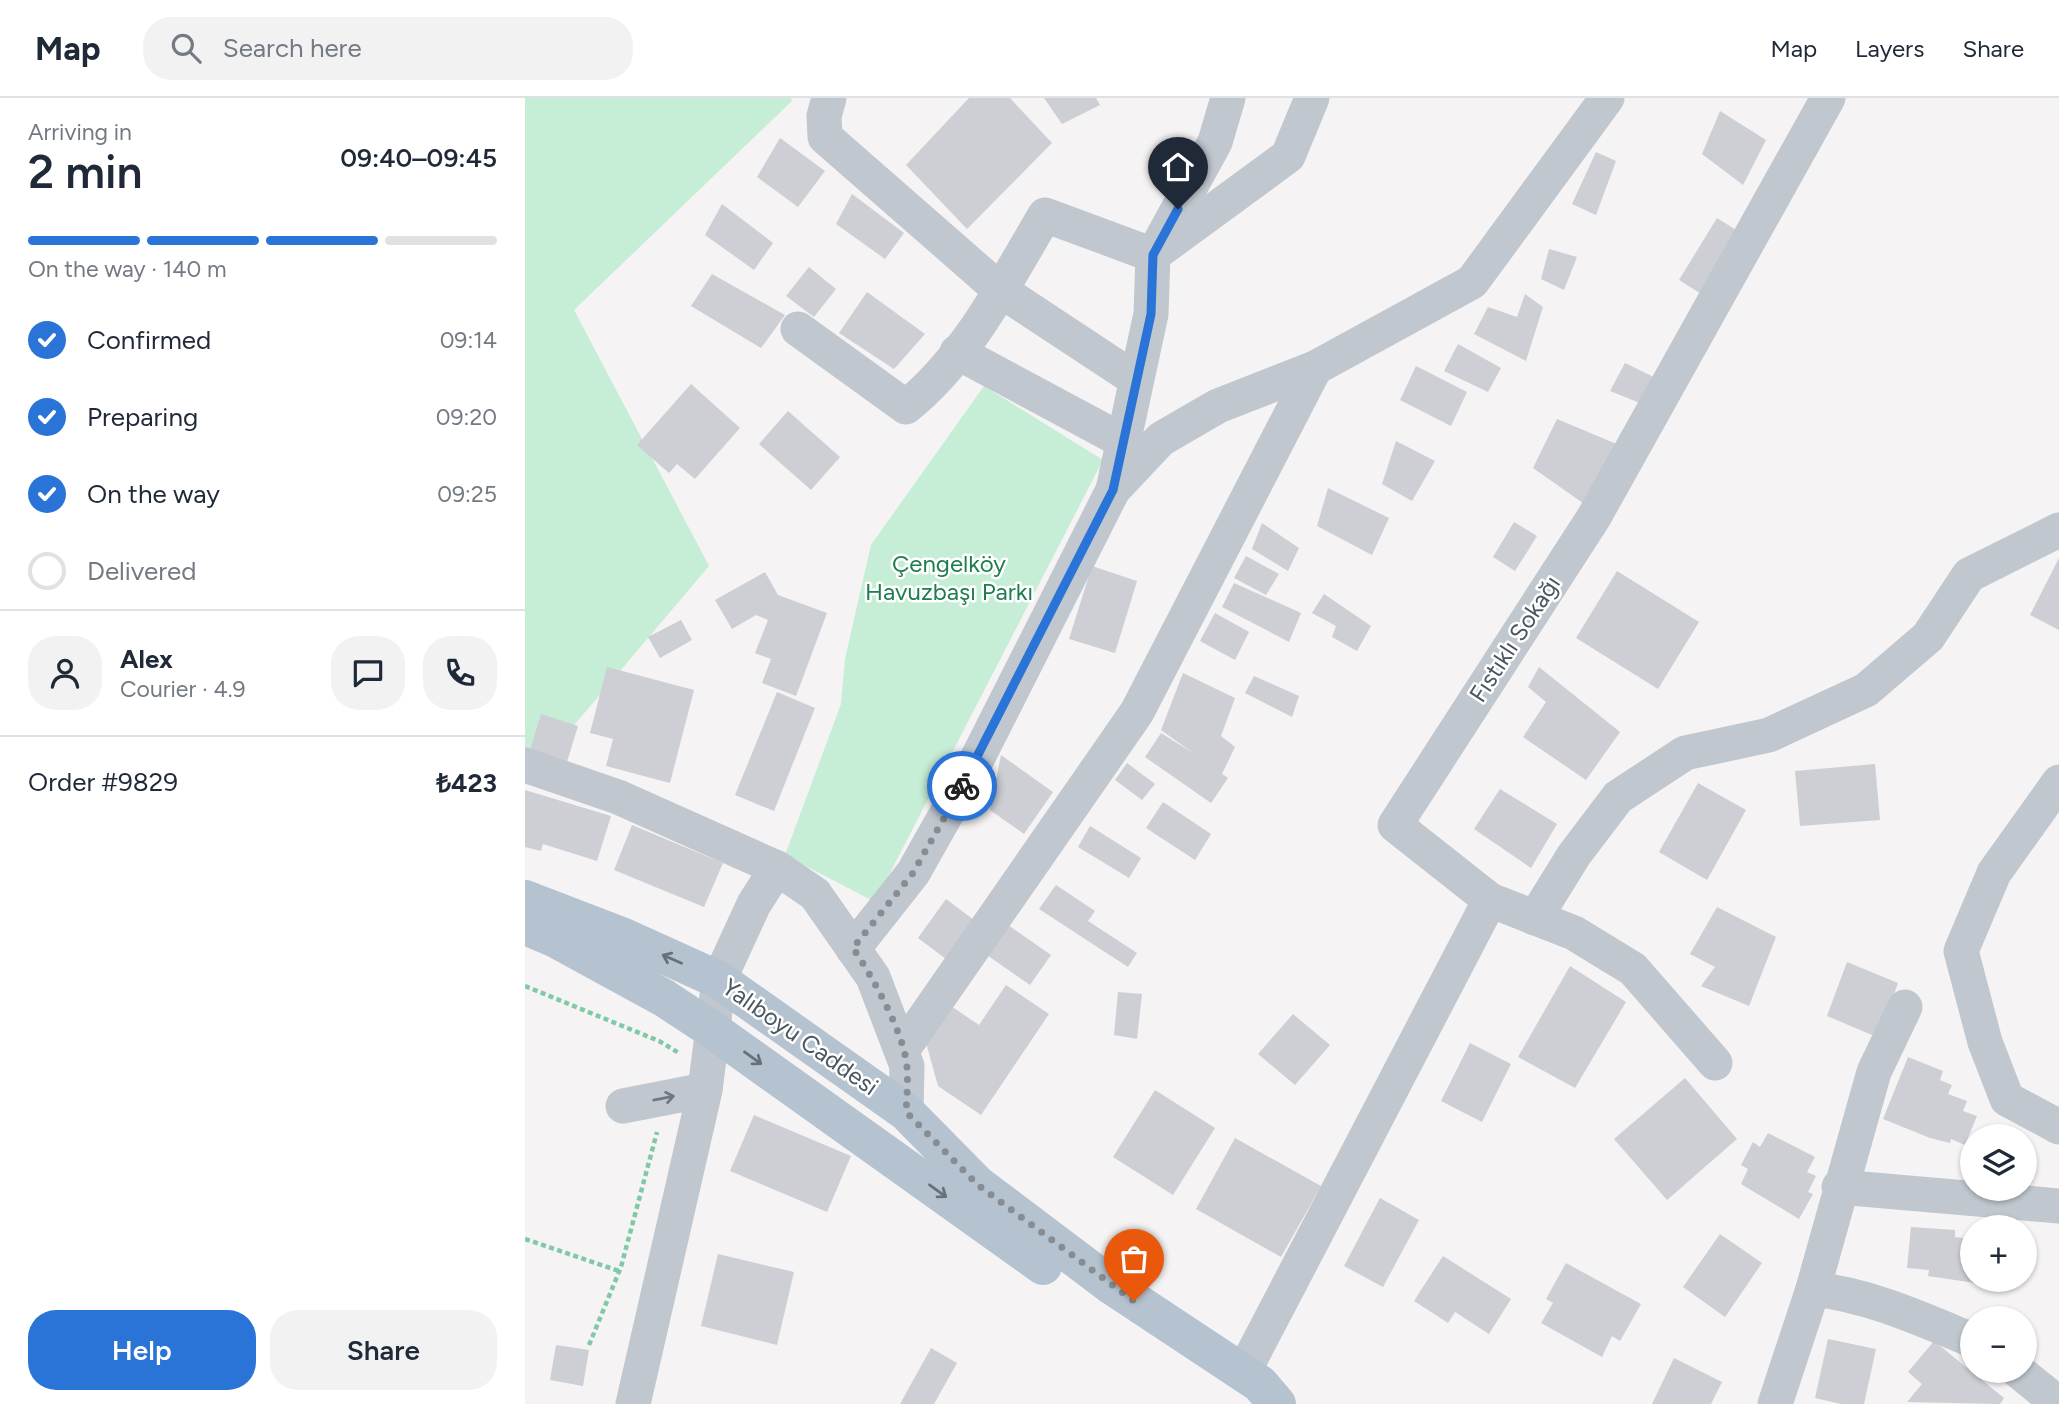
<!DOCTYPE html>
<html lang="en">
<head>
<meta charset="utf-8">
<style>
	:root { --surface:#fff; --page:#f2f2f3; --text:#1f2937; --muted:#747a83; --line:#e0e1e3; --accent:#2a74d8 }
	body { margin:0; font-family:Figtree,sans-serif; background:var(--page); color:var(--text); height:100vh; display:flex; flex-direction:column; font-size:26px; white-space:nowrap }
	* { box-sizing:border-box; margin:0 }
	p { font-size:23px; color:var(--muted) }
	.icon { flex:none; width:38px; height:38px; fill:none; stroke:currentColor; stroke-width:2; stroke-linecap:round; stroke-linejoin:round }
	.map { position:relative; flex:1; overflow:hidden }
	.sheet { display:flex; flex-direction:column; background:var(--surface); width:525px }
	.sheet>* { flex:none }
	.tools { position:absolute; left:1435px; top:1026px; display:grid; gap:14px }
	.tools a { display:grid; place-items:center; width:77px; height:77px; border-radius:50%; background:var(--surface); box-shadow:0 2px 5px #0004; font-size:35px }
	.pin { position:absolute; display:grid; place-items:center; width:60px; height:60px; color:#fff; margin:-72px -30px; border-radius:50% 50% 50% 0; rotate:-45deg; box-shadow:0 0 7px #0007 }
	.pin .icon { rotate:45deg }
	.courier { position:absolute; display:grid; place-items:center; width:70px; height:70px; margin:-35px; border:5px solid #2a74d8; border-radius:50%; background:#fff; color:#222; box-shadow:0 2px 9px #0007 }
	.headline em { font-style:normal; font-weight:600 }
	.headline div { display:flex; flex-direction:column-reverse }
	.headline { display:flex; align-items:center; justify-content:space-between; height:119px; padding:0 28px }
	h1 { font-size:46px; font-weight:600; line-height:52px }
	.bar { display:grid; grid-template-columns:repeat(4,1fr); gap:10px 7px; align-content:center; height:84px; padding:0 28px }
	.bar i { height:9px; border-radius:5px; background:var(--line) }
	.bar .selected { background:var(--accent) }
	.bar p { grid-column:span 4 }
	.line { display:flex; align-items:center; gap:18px; padding:0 28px; border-top:2px solid var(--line) }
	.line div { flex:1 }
	.round { display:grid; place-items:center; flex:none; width:74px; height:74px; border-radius:28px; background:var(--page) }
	ol { padding:0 28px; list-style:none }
	li { display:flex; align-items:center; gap:21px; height:77px }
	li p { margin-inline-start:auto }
	li .icon { padding:7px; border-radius:50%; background:var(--accent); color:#fff; stroke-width:4 }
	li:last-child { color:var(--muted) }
	li i { width:38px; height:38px; border:4px solid var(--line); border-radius:50% }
	.action { display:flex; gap:14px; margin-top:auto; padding:14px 28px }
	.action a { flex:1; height:80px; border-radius:28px; background:var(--accent); color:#fff; font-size:28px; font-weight:600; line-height:80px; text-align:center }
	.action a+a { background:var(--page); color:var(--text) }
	header { display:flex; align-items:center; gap:42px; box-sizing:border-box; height:98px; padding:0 35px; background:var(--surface); border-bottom:2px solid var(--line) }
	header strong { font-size:33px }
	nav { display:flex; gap:38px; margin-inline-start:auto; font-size:24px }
	.search { width:490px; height:63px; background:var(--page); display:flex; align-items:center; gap:18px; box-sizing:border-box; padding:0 24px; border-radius:28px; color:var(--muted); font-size:26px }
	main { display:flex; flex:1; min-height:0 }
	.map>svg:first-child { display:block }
	.green { fill:#c6edd6 }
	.building { fill:#cdcfd5 }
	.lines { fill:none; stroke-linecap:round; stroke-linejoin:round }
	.path { stroke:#80c9a6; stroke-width:4.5; stroke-dasharray:5 3.5; stroke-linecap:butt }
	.minor { stroke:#c0c7ce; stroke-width:35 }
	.major { stroke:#b5c2cf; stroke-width:38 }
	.oneway { stroke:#66717b }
	.oneway2 { stroke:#6f7880 }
	.done { stroke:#878d93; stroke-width:7; stroke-dasharray:0 12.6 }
	.route { stroke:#2a74d8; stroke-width:9 }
	.labels { text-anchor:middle; stroke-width:5; stroke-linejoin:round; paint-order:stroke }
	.park-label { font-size:24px; fill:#1f7d4f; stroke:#fff }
	.street-label { font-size:24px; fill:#4c565f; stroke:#fff }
</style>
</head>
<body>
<header>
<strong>Map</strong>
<div class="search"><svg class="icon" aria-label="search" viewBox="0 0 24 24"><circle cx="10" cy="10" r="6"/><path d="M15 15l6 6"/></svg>Search here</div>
<nav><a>Map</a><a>Layers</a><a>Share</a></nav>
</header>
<main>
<section class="sheet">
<div class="headline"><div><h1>2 min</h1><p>Arriving in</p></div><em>09:40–09:45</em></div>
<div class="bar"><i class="selected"></i><i class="selected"></i><i class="selected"></i><i></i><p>On the way · 140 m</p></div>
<ol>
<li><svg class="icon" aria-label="check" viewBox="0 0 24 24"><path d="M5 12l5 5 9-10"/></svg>Confirmed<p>09:14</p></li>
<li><svg class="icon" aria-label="check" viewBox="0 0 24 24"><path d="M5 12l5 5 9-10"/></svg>Preparing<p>09:20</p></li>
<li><svg class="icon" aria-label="check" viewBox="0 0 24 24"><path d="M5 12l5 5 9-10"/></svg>On the way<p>09:25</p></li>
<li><i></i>Delivered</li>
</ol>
<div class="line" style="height:126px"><a class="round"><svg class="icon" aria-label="person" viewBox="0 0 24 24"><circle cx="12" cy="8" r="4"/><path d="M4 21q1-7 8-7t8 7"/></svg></a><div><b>Alex</b><p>Courier · 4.9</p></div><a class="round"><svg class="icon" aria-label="chat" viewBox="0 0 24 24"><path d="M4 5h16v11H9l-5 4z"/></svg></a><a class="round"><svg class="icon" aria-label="phone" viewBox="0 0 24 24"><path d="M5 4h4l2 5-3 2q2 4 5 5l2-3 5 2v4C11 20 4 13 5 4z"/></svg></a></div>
<div class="line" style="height:91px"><div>Order #9829</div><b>₺423</b></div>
<div class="action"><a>Help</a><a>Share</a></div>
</section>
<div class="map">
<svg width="1534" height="1306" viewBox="0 0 1534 1306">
	<rect width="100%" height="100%" fill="#f5f3f3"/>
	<g class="green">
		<path d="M0,0H266L267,3L49,212L184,468L6,678L0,676Z"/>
		<path d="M459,288L578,362L350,804L260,757L316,606L320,561L346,447Z"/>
	</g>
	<g class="building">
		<path d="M444,0H485L527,45L442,131L381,67Z"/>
		<path d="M519,0H571L575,7L537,26Z"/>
		<path d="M1195,13L1241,42L1218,87L1177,56Z"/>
		<path d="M255,40L300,73L273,109L232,79Z"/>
		<path d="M1071,54L1091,63L1071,117L1047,106Z"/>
		<path d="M327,96L379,135L360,161L311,126Z"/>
		<path d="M197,106L248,145L229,172L180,137Z"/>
		<path d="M1192,120L1219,137L1181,199L1154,182Z"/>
		<path d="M1024,151L1052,159L1039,192L1016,181Z"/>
		<path d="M284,169L311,191L289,219L261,198Z"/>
		<path d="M187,176L260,217L236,250L166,208Z"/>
		<path d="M342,194L400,236L369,271L314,235Z"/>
		<path d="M1000,196L1018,209L1001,263L949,236L963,209L992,219Z"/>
		<path d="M933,246L976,270L963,294L919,273Z"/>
		<path d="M1100,265L1137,283L1122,308L1085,293Z"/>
		<path d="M891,268L942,294L926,328L875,302Z"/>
		<path d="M166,286L215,330L170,381L152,366L144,375L112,347Z"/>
		<path d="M263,313L315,359L286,392L234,346Z"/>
		<path d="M1032,321L1094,347L1065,410L1008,370Z"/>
		<path d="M871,343L910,363L887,403L857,386Z"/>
		<path d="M803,390L864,420L847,457L792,428Z"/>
		<path d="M989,424L1012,438L990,473L968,459Z"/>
		<path d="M737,425L774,450L763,473L727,451Z"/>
		<path d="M721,458L754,476L741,497L709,480Z"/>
		<path d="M1534,460V532L1505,517Z"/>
		<path d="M567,468L612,483L590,555L544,541Z"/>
		<path d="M1092,473L1174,524L1133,591L1051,540Z"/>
		<path d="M240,474L253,497L302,515L271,598L237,585L246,561L230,555L243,522L231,517L207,531L190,502Z"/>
		<path d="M709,485L776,515L764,544L697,509Z"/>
		<path d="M799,496L846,528L832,553L807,539L811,528L787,515Z"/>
		<path d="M690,515L724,534L710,562L675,543Z"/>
		<path d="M156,522L167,542L135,560L123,539Z"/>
		<path d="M82,569L169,592L145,685L81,668L88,641L65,635Z"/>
		<path d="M1014,569L1095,634L1061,682L998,639L1021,604L1003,589Z"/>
		<path d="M658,575L710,600L696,638L710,649L697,676L703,680L686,705L620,659L636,635L668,655L636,632Z"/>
		<path d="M729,578L774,598L767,619L720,595Z"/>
		<path d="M252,594L290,610L249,713L210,697Z"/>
		<path d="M16,616L53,628L42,664L5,652Z"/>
		<path d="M476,657L528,694L499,736L465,712Z"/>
		<path d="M602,665L630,686L617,702L590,682Z"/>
		<path d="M1350,666L1355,722L1275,728L1270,673Z"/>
		<path d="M1173,685L1221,712L1182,782L1134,754Z"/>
		<path d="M975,691L1032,726L1006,770L949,731Z"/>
		<path d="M0,692L86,718L72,763L18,746L16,753L0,749Z"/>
		<path d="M638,704L686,736L670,762L621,730Z"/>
		<path d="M107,727L198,765L179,809L89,772Z"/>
		<path d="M565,728L616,760L604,780L553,749Z"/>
		<path d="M531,787L570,813L563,823L612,855L603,869L514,811Z"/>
		<path d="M421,801L449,822L421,861L393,840Z"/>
		<path d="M1192,809L1251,839L1224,908L1176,888L1190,869L1165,856Z"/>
		<path d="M483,827L526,857L505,887L462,857Z"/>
		<path d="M1322,864L1373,885L1354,940L1302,918Z"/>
		<path d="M1045,868L1101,904L1050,990L993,959Z"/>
		<path d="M481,887L524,916L456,1017L413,988L400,941L423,906L454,927Z"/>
		<path d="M593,894L617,896L612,941L589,937Z"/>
		<path d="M768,916L805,947L770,987L733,956Z"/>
		<path d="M945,945L986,966L957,1024L916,1003Z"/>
		<path d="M1383,959L1418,973L1415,982L1427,987L1423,996L1442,1003L1438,1013L1452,1018L1440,1047L1426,1041L1425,1045L1405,1040L1358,1021Z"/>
		<path d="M1160,980L1212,1041L1142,1102L1089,1041Z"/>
		<path d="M630,992L690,1030L648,1097L588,1059Z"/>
		<path d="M229,1017L326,1058L302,1114L205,1073Z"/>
		<path d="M1243,1035L1290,1059L1282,1074L1291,1078L1283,1094L1288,1096L1274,1121L1216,1086L1223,1071L1216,1067L1228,1044L1235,1049Z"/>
		<path d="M710,1040L796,1088L756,1159L671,1111Z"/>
		<path d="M855,1100L894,1122L858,1189L819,1168Z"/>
		<path d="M1386,1129L1430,1132V1139L1447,1141V1181H1458L1457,1186L1403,1178L1404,1172L1382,1170Z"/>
		<path d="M1195,1136L1237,1165L1200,1219L1158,1189Z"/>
		<path d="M193,1156L269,1174L252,1247L176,1228Z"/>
		<path d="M918,1158L986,1201L964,1236L930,1214L923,1225L889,1203Z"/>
		<path d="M1041,1165L1116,1206L1095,1243L1087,1238L1077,1259L1016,1225L1028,1205L1021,1201Z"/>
		<path d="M1303,1241L1351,1251L1339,1306H1316L1290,1300Z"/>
		<path d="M1409,1243L1479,1300L1475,1306L1382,1304L1397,1286L1383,1274Z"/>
		<path d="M31,1247L64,1252L58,1288L25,1282Z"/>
		<path d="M406,1250L432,1265L409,1306H375Z"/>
		<path d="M1149,1260L1197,1284L1186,1306H1127Z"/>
	</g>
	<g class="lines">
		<g class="path">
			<path d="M0,888L134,943L154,955"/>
			<path d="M0,1141L94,1173"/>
			<path d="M64,1247L96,1169L132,1034"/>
		</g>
		<g class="minor">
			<path d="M304,0L299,18L300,39L475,192L610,281"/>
			<path d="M273,231L381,309C443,259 480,184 520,117L628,157L763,58L787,0"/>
			<path d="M432,254L596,342"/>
			<path d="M588,392L626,216L628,157L690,44L703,0"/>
			<path d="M0,667L93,699L252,770L290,796L348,879L382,968L381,1014"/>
			<path d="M1534,684L1469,775L1436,853L1460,944L1482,1001L1534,1029"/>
			<path d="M1010,820L1049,757L1093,699L1160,655L1244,637L1341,592L1403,539L1444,477L1534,432"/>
			<path d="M328,851L388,775L448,669L588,392L636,341L693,308L790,270L947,184L1082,0"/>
			<path d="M378,951L612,614L790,270"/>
			<path d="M1190,965L1108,871L1049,835L965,802L870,727L1069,419L1303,0"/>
			<path d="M98,1008L180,992"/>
			<path d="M1314,1089L1534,1108"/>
			<path d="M1288,1191C1344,1197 1396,1221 1447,1242"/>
			<path d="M1492,1272L1534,1306"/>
			<path d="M718,1275L965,802"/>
			<path d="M108,1306L180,992L194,882L229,806L252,770"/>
			<path d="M1250,1306L1288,1191L1349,974L1380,909"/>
		</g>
		<g class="major">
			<path d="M0,801L99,839L194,882L381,1014L453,1087L587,1188L735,1286L752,1306"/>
			<path d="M0,828L31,841L139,900L186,931L518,1168"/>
		</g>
	</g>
	<defs><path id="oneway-shaft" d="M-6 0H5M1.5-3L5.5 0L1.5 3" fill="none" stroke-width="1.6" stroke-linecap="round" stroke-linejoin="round" transform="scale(1.75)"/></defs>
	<g class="oneway">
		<use href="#oneway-shaft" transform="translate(147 861) rotate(-156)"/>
		<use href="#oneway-shaft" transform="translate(228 960) rotate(36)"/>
		<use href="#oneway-shaft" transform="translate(413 1093) rotate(36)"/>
	</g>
	<use class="oneway2" href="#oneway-shaft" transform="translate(139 1000) rotate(-11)"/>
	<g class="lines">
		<path class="done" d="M437,688L388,775L328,850C347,878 380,936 382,970C383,984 382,999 381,1014L453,1087L609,1203"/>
		<path class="route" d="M437,688L588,392L626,216L628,157L653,111"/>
	</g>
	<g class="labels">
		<g class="park-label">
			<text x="424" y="474">Çengelköy<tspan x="424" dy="28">Havuzbaşı Parkı</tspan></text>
		</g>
		<g class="street-label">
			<text transform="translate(990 541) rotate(-57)" y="8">Fıstıklı Sokağı</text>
			<text transform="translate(275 939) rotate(35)" y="8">Yalıboyu Caddesi</text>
		</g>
	</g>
</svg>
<div class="tools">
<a><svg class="icon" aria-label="layers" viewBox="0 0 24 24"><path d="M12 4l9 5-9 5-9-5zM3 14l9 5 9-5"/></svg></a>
<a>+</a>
<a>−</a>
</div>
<div class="pin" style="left:609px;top:1203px;background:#ea580c"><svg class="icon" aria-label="bag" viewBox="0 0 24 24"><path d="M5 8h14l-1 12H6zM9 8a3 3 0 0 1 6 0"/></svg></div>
<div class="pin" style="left:653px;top:111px;background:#1f2937"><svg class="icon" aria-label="home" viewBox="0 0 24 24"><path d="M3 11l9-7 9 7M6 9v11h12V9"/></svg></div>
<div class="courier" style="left:437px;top:688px"><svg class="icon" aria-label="bike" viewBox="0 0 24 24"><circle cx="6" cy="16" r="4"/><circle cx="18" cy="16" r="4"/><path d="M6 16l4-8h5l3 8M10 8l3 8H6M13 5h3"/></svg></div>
</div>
</main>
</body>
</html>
